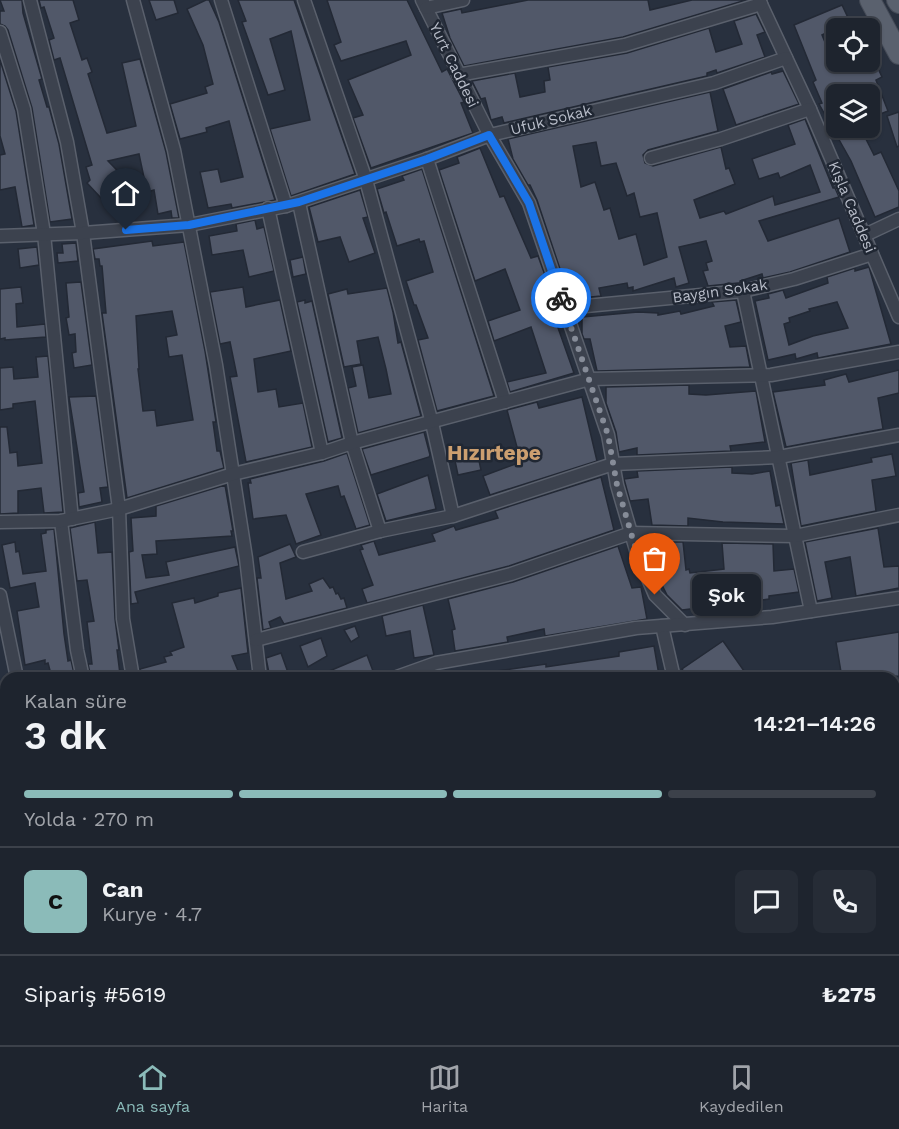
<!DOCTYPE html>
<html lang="tr">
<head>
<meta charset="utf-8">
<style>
	:root { --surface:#1e242e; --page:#262c36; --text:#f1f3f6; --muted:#a1a4aa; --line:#3c414a; --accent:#8bbbb9 }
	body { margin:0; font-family:"Work Sans",sans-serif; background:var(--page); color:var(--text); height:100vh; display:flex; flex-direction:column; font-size:22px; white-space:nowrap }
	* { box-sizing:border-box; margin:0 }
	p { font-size:20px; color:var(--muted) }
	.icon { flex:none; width:33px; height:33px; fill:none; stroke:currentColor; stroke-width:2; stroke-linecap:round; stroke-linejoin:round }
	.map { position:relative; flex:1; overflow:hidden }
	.sheet { position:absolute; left:0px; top:672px; width:900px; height:374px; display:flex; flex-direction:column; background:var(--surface); border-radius:18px 18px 0 0; box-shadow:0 2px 4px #0004,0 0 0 2px var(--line) }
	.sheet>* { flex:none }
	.fabs { position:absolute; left:826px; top:18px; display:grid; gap:12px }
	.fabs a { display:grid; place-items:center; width:54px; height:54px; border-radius:9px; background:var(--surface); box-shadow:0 2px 4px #0004,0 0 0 2px var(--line); font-size:30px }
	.pin { position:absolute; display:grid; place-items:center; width:51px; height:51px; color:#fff; margin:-62px -26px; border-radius:50% 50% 50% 0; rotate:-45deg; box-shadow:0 0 6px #0007 }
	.pin .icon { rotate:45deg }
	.courier { position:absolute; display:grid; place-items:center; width:60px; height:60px; margin:-30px; border:4px solid #1a73e8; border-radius:50%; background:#fff; color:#222; box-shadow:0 2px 8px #0007 }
	.bubble { position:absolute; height:42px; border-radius:9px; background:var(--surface); box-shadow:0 2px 4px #0004,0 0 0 2px var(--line); font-size:20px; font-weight:600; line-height:42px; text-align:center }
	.summary em { font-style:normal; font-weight:600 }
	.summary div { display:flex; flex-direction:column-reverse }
	.summary { display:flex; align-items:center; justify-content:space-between; height:102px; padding:0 24px }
	h1 { font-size:39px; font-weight:600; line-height:45px }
	.bar { display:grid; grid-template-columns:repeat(4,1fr); gap:9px 6px; align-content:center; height:72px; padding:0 24px }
	.bar i { height:8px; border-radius:4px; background:var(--line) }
	.bar .active { background:var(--accent) }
	.bar p { grid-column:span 4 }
	.line { display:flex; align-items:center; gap:15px; padding:0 24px; border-top:2px solid var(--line) }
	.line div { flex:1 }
	.round { display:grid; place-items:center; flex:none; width:63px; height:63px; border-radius:9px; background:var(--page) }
	.tab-bar { display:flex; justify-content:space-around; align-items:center; height:84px; border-top:2px solid var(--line); background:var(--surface); font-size:16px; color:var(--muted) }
	.tab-bar a { display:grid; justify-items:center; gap:3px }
	.tab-bar .active { color:var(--accent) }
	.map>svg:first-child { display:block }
	.building { fill:#515869; stroke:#232935; stroke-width:1.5; fill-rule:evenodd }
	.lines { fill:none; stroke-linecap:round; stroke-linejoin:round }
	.street-casing { stroke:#5a606c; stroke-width:15 }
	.primary-casing { stroke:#454b57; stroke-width:22 }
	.street { stroke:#3c424e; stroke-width:12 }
	.primary { stroke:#5a616e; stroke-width:20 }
	.done { stroke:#868c98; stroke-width:6; stroke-dasharray:0 10.8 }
	.route { stroke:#1a73e8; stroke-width:8 }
	.labels { text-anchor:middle; stroke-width:5; stroke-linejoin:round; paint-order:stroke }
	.street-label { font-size:15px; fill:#b8bdc9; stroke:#202733 }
	.district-label { font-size:21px; font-weight:bold; fill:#cc9f70; stroke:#202733 }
</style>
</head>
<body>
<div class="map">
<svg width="899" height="1045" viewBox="0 0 899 1045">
	<rect width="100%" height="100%" fill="#28303e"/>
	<g class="building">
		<path d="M0,0H22L23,13L42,79L39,80L47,107H49L59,144L72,219L50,222L32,108L8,30L5,26L0,24V11H4Z"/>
		<path d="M39,0H73L79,20L70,23L82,60L87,58L92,72L88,74L107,133L136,126L122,63L140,59L166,152L179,218H172L171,211L158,214L154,190L147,192L139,154L108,161L139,193L116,214L87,183L90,180L86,167L92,165L60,58L54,60L49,40L54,38L44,7L41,8Z"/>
		<path d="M149,0H174L178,13L156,20Z"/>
		<path d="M206,0H209L219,22L275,200L232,208L231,204L208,208L200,172L218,169L221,182L243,177L229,121L206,128L207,132L180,139L170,104L207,93L205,87L213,84L203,45L187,9Z"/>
		<path d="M238,0H294L355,174L291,196L270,129L310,120L291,31L270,39L285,90L268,95L242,22L246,21Z"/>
		<path d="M327,0H407L442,72L447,69L464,102L461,103L473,133L371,168L353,118L363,115L348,80L411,55L406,41L341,61L334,45L341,42Z"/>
		<path d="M528,0H648L650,10L692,0H746L623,37L464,66L450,38L442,13L461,9L462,13Z"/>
		<path d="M842,5L850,22L822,35L836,69L854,62H875L882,77L876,80L888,111L870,118V94H837V128H878L864,135L874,155L881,152L899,191V207L875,217L851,161L819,104L822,103L813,82L816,80L794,25Z"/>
		<path d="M756,14L765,32L757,35L765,57L717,73L716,70L707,73V76L504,123L502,117L491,120L485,98L481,99L472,81L515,73L520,97L545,92L544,81L550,80L548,67L627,53L709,28L716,52L742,44L734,21Z"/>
		<path d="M0,60L16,111L34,225L22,227L15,187L0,190V155L5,154L0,136Z"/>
		<path d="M783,71L799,104L736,125L723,89L771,72L772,74Z"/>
		<path d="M710,92L718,131L648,150L643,155L645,163L653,166L721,147L726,169L729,168L735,184L694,200L700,218L724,211L726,214L773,196L775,205L820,192L810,165L780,178L778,173L759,179L752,159L795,144L788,125L805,119L833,188H835L839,197L759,221L768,241L839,218L850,252L790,272L763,278L762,274L740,281V283H738L708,286L703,271L708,270L706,263L712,261L706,241L679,247L689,283L676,287L674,278L633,291V287L628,288L627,283L599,288L601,296L570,299L537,200L530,185H528L513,159L508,139ZM596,142L601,166L616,163L627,196L634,193L640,217L657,213L667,257L644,265L636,234L619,239L610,208L604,210L595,182L581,187L573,146Z"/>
		<path d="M899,112V146L897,147L887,116Z"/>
		<path d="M480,148L500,197L504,196L531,258L538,256L550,289L545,291L574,373L510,392L507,382L546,373L531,327L494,341L488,321L520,310L505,269L475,281L439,170L459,163L457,157Z"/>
		<path d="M422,169L494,396L437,411L418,340L428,338L416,305H414L406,281L433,272L424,241L420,242L419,239L397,246L386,212L384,213L377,189L404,180L402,176Z"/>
		<path d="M360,190L368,217L363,218L375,253L349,262L340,237L318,242L309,207Z"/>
		<path d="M255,220L257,229L264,227L274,271L249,277L243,250L212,255L209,236L237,231L236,224Z"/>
		<path d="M152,241L153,246L184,242L205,351L216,422H213L217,451H220L224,468L127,498L102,313H106L102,266H100L99,259H95L93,249ZM172,311L177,335L166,337L169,357L182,355L193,420L157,426L155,410L143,411L138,369H139L136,316Z"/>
		<path d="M76,243L78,261L58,263L57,253H63L62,244Z"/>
		<path d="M37,247L39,265L20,268L18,249Z"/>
		<path d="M303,257L306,274L293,277L290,260Z"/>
		<path d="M869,267L891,344L818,358L817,353L796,359L795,354L768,360L755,301L769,298L768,294L783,290L786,298L828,283L827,277L855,268V271ZM837,302L848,328L813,336L789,345L784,324L790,322L789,318L810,311L809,309Z"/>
		<path d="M81,282L92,365L74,368L72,353L76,352L75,334L69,335L66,318L69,317L66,283Z"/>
		<path d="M21,287L23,303L16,304L17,327L45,324L46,337L5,340V338L0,339V289Z"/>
		<path d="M243,287L246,307L280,300L291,351L254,359L258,392L276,389L279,407L303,403L312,447L246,462L230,377L237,376L230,342L220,344L210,292Z"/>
		<path d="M387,288L393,312L398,343L401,342L421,416L358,433L348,388L356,386L352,367L363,365L369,398L391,394L386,369L378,337L357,341L361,364L344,367L328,294L347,289L348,294Z"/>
		<path d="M305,300V303L312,301L342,438L328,442L297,302Z"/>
		<path d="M736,300L741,322L725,326L730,347L746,346L750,367L597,371L590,339H584L582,334V317L638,312L658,313V315L680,311L681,314L714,306L712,302Z"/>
		<path d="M48,356L63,512L44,513L41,488L18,491V513L0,514V427H7L10,453L17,452L18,466L42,463L35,401L13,404V408L0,410V368L13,367L14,379L38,377L36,357Z"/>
		<path d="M899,370V393L878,398L883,429L786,447L773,392L825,385L824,380L846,374L849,382Z"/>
		<path d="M689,385V394L706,395L756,391L765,442L730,446L731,451L637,455V448L619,452L616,432L606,403V387Z"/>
		<path d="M96,396L108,487L100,488L102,502L79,507L78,493L84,492L69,397Z"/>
		<path d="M582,397L597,461L490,495L483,476L521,462L507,410L537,402L539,408Z"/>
		<path d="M424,432L430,455L429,457L371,475L362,449Z"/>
		<path d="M477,451L481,470L458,475L454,456Z"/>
		<path d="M347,453L370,525L356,529L344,496L341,497L338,486L306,494L321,535L296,544L286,515L253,519L248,483H251L250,479L324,461Z"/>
		<path d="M892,454L896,476L872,480L876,511L801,526L791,463L808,460L810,475L872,462L871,458Z"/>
		<path d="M732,467V473L752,474L770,471L776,506L780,505L784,524L723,522L688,518V526L652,525L648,499L630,501L624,479L638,477L637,471Z"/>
		<path d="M428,475L436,509L386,521L377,494Z"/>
		<path d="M601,477L614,530L509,566L367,603L362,589L373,585L360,550L363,549L361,545L374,541L379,555L435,541L432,534L454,526L456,530L498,518L495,511Z"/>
		<path d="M225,485L233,531H231L232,536L156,541L157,554L142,555L146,578L169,575L166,562L235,547L239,566L135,592L138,603L131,604L129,552L133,551L131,518L156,516V506Z"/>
		<path d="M95,522L98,553L112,552L115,619L119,650H117L120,674L124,673L125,678H91L88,664H92L87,622L94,621L87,580L77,581L70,528Z"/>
		<path d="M878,528L884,567L899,566V588L856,596L850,557L825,562L832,598L817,601L805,542Z"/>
		<path d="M54,529L64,634L68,661L71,660L75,678H52L48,663L45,664V660L25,665L17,611L39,607L35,583L10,588L2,545L15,542L16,552L19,551L23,574L46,571L41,534L46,533V530Z"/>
		<path d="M654,542H683L686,570L689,569L690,573L724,569L722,543L773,544L774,571L794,569L799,592L769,596V599L749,602L682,610L667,595L660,581H658L650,561L646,547L654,546Z"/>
		<path d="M290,544L296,557L280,563L286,599L312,591L309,584L323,578L330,588L333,587L336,594L338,593L341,599L344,598L347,608L284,624L280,617L269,622L271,628L263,630L257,578H261L258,557Z"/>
		<path d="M618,546L632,588L641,587L647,619L545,636L544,629L507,637L508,642L455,651L452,630L455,629L448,599L513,582Z"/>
		<path d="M241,588L248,653L232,656L241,678H141L140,669L166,662L164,657L172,655L170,652L184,647L172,603L194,598L195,603L218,596V593Z"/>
		<path d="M423,605L434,655L414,658L410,631L386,636L382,616Z"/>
		<path d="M355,626L359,637L351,642L344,630Z"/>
		<path d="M899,632V676L842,678L836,642Z"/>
		<path d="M321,638L327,656L308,667L300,646Z"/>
		<path d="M723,641L749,678H688L682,669Z"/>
		<path d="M654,646L659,675L639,678H498L497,671L546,664V667L619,656V652Z"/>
		<path d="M281,653L290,678H270L266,658Z"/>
		<path d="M367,655L373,671L355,678H313Z"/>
	</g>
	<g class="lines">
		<g class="street-casing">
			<g id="street">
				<path d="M30,0L67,142L83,233L119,509L123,619L133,678"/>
				<path d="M133,0L174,150L216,365L246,558L260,678"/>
				<path d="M221,0L286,206"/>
				<path d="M304,0L366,180L432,423L453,516"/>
				<path d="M422,0L490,136L529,203L608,435L617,485L636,550L655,595L685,625"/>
				<path d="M759,0L810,109L899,317"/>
				<path d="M426,8L463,0"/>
				<path d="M0,32L24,109L44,234L72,519"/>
				<path d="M458,75L625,45L761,4"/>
				<path d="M651,158L721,139L810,109"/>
				<path d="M427,159L505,402"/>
				<path d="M299,203L352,443L380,531"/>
				<path d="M268,208L322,453"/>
				<path d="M865,235L899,219"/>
				<path d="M0,236L83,233L189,225L286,206L427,159L490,135L714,83L786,58"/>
				<path d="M743,291L811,611"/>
				<path d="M565,308L743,291L794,279L872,254"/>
				<path d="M61,521L77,650L83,678"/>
				<path d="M0,522L61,521L119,509L233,474L322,453L352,443L590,379L771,375L899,352"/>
				<path d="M303,552L380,531L453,516L613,464L779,457L899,435"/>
				<path d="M0,595L17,678"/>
				<path d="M662,626L674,678"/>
				<path d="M256,640L511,574L631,533L795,536L899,515"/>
				<path d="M394,678L436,663L636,628L772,617L899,598"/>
				<path d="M0,820L6,818"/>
				<path d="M0,985L6,983"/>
				<path d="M894,1024L899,1022"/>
				<path d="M82,1040L84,1045"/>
				<path d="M321,1040L323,1045"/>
				<path d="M514,1040L515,1045"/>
				<path d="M750,1040L751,1045"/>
				<path d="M144,1045L158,1040"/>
				<path d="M286,1045L298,1040"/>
				<path d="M836,1045L859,1040"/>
			</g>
		</g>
		<g class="primary-casing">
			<g id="primary">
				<path d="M870,0L899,54"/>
				<path d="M897,0L899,3"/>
			</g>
		</g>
		<use href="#street" class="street"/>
		<use href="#primary" class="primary"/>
	</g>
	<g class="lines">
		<path class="done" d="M561,298L608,435L617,485L636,550L655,595"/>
		<path class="route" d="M126,230L189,225L299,202L427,159L489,135L529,203L561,298"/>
	</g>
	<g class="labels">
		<g class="street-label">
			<text transform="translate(454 65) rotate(64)" y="5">Yurt Caddesi</text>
			<text transform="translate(551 120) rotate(-14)" y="5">Ufuk Sokak</text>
			<text transform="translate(852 207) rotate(67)" y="5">Kışla Caddesi</text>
			<text transform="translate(720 291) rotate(-8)" y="5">Baygın Sokak</text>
		</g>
		<g class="district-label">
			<text x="494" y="460">Hızırtepe</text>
		</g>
	</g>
</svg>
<div class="fabs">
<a><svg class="icon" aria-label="locate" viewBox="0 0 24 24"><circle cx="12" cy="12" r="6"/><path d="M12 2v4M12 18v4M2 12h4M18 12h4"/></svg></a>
<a><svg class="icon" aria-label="layers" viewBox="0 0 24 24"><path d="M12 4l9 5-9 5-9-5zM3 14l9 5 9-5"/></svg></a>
</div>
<div class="pin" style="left:655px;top:595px;background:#ea580c"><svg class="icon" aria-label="bag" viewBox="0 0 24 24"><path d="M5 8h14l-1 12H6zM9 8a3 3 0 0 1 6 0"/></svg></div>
<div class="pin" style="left:126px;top:230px;background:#1f2937"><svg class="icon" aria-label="home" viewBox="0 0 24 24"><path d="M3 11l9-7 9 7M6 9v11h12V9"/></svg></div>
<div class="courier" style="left:561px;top:298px"><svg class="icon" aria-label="bike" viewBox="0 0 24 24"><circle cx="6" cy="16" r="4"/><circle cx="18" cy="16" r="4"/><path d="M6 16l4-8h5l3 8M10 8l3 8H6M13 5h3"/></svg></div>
<div class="bubble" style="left:692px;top:574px;width:69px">Şok</div>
<section class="sheet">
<div class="summary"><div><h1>3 dk</h1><p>Kalan süre</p></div><em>14:21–14:26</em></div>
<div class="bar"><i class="active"></i><i class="active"></i><i class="active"></i><i></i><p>Yolda · 270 m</p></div>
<div class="line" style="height:108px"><b class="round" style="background:var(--accent);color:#111">C</b><div><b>Can</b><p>Kurye · 4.7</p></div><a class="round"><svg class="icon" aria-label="chat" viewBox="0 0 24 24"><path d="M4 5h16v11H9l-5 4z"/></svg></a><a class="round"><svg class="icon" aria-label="phone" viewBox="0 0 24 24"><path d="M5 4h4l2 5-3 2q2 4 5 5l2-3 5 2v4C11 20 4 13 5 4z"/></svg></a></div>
<div class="line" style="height:78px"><div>Sipariş #5619</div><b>₺275</b></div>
</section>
</div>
<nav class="tab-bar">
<a class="active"><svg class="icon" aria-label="home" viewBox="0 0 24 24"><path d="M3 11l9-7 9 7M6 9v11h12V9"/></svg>Ana sayfa</a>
<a><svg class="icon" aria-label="map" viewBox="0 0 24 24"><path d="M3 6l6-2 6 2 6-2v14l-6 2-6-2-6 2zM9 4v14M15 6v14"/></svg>Harita</a>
<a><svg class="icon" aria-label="saved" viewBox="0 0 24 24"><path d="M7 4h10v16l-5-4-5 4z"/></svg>Kaydedilen</a>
</nav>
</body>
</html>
